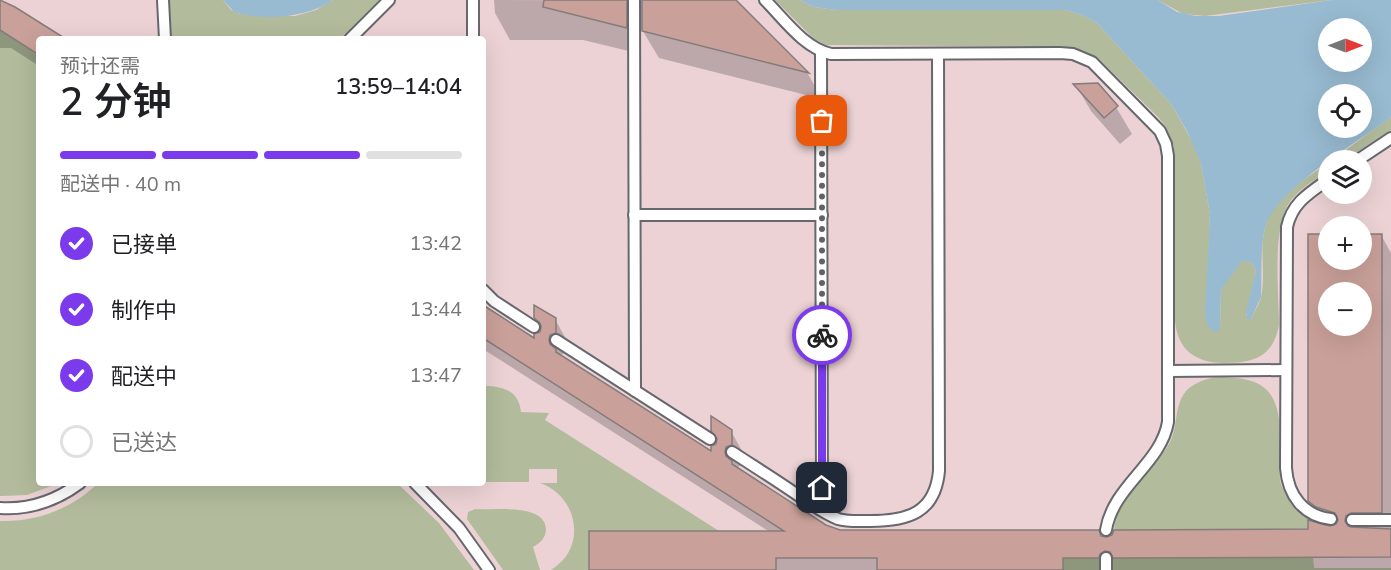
<!DOCTYPE html>
<html lang="zh">
<head>
<meta charset="utf-8">
<style>
	:root { --surface:#fff; --page:#f2f2f2; --text:#202124; --muted:#757577; --line:#e0e0e0; --accent:#7c3aed }
	body { margin:0; font-family:"Nunito Sans","Noto Sans SC",sans-serif; background:var(--page); color:var(--text); height:100vh; display:flex; flex-direction:column; font-size:22px; white-space:nowrap }
	* { box-sizing:border-box; margin:0 }
	p { font-size:20px; color:var(--muted) }
	.icon { flex:none; width:33px; height:33px; fill:none; stroke:currentColor; stroke-width:2; stroke-linecap:round; stroke-linejoin:round }
	.map { position:relative; flex:1; overflow:hidden }
	.drawer { position:absolute; left:36px; top:36px; width:450px; height:450px; display:flex; flex-direction:column; background:var(--surface); border-radius:6px; box-shadow:0 6px 24px #0002 }
	.drawer>* { flex:none }
	.needle { width:39px; rotate:90deg }
	.buttons { position:absolute; left:1318px; top:18px; display:grid; gap:12px }
	.buttons a { display:grid; place-items:center; width:54px; height:54px; border-radius:50%; background:var(--surface); box-shadow:0 6px 24px #0002; font-size:30px }
	.pin { position:absolute; display:grid; place-items:center; width:51px; height:51px; color:#fff; margin:-26px; border-radius:12px; box-shadow:0 3px 9px #0006 }
	.courier { position:absolute; display:grid; place-items:center; width:60px; height:60px; margin:-30px; border:4px solid #7c3aed; border-radius:50%; background:#fff; color:#222; box-shadow:0 2px 8px #0007 }
	.overview em { font-style:normal; font-weight:600 }
	.overview div { display:flex; flex-direction:column-reverse }
	.overview { display:flex; align-items:center; justify-content:space-between; height:102px; padding:0 24px }
	h1 { font-size:39px; font-weight:600; line-height:45px }
	.bar { display:grid; grid-template-columns:repeat(4,1fr); gap:9px 6px; align-content:center; height:72px; padding:0 24px }
	.bar i { height:8px; border-radius:4px; background:var(--line) }
	.bar .selected { background:var(--accent) }
	.bar p { grid-column:span 4 }
	ol { padding:0 24px; list-style:none }
	li { display:flex; align-items:center; gap:18px; height:66px }
	li p { margin-inline-start:auto }
	li .icon { padding:6px; border-radius:50%; background:var(--accent); color:#fff; stroke-width:4 }
	li:last-child { color:var(--muted) }
	li i { width:33px; height:33px; border:3px solid var(--line); border-radius:50% }
	.map>svg:first-child { display:block }
	.education { fill:#ecd2d5; fill-rule:evenodd }
	.green { fill:#b2bc9c }
	.water { fill:#98bbd1; fill-rule:evenodd }
	.shadow { fill:#0003; fill-rule:evenodd }
	.building { fill:#caa19a; stroke:#847c7b; stroke-width:1.5; fill-rule:evenodd }
	.lines { fill:none; stroke-linecap:round; stroke-linejoin:round }
	.lane-casing { stroke:#66686e; stroke-width:14 }
	.lane { stroke:#fff; stroke-width:10 }
	.done { stroke:#606265; stroke-width:6; stroke-dasharray:0 10.8 }
	.route { stroke:#7c3aed; stroke-width:8 }
</style>
</head>
<body>
<div class="map">
<svg width="1391" height="570" viewBox="0 0 1391 570">
	<rect width="100%" height="100%" fill="#e1e3ea"/>
	<path class="education" d="M0,0H1391V570H449L377,483H483V39H39V483H130L0,544ZM1329,28H1362V62H1329ZM1329,94H1362V128H1329ZM1329,160H1362V194H1329ZM1329,226H1362V260H1329ZM1329,292H1362V326H1329Z"/>
	<g class="green">
		<path d="M170,0H223L231,10L240,14L295,16L316,10L333,0H379L340,39H172L170,28Z"/>
		<path d="M775,0H800L814,7L836,10H1065L1082,15L1097,23L1172,105L1193,143L1201,164L1210,214L1206,319L1220,328L1221,290L1237,264L1244,260L1251,262L1256,270L1246,315L1249,319H1251C1254,312 1259,305 1261,297C1266,275 1259,250 1265,228C1272,197 1306,179 1329,162V171C1316,179 1302,187 1292,199C1271,223 1279,293 1279,325C1273,357 1254,363 1225,363C1196,363 1178,351 1175,321L1174,146L1166,127L1159,118L1099,59L1079,49L1065,47L826,45L813,38Z"/>
		<path d="M1158,0H1332L1205,16L1183,14Z"/>
		<path d="M0,30L39,55V483H59L27,495L2,496H0Z"/>
		<path d="M1391,117V130L1345,160H1332Z"/>
		<path d="M1220,377C1252,378 1274,382 1279,419L1280,481C1288,506 1303,517 1325,529L1114,530C1117,496 1152,472 1169,444C1179,427 1173,407 1186,391C1195,382 1207,378 1220,377Z"/>
		<path d="M483,386C502,386 519,390 521,412L549,413L545,420L719,531H589V570H551C588,548 578,496 540,483H557V469H529V482H483Z"/>
		<path d="M98,483H397L439,523L474,570H0V521C36,522 72,509 98,483Z"/>
		<path d="M475,509C491,511 545,502 546,529C546,538 540,543 533,547L540,570H503L467,519L468,512Z"/>
		<path d="M1313,557L1314,568H1391V570H1113V558Z"/>
		<rect x="1063" y="558" width="36" height="12"/>
	</g>
	<g class="water">
		<path d="M223,0H333C308,18 263,21 234,12Z"/>
		<path d="M800,0H1158L1177,12L1196,16H1219L1332,0H1391V117C1359,142 1274,190 1265,228C1260,248 1262,276 1261,297L1251,319H1247L1246,312L1256,270L1251,262L1242,261L1221,290L1220,328L1218,331L1213,332L1207,324L1205,313L1210,214L1201,164L1188,133L1172,105L1097,23L1082,15L1065,10H836L814,7ZM1329,28H1362V62H1329ZM1329,94H1362V128H1329Z"/>
	</g>
	<g class="shadow">
		<path d="M494,0L735,1L808,74L822,99L659,58L641,28V54L583,40H510L495,13Z"/>
		<path d="M0,3L63,39H39V66L11,48H0Z"/>
		<path d="M1076,85L1116,107L1132,134L1120,144L1091,111Z"/>
		<path d="M1329,235V260H1362V235H1381L1391,253V570H590L770,532L483,349V307L536,341L542,329L536,318L555,319L566,339V352L560,356L712,453L717,445L731,431L742,451V464L736,469L825,526L840,531L1101,537L1310,531L1330,527L1321,520L1310,501ZM1329,292H1362V326H1329Z"/>
	</g>
	<g class="building">
		<path d="M0,0L15,7L66,39H39V55L0,30Z"/>
		<path d="M544,0H627V28L543,7Z"/>
		<path d="M642,0H736L809,73L642,31Z"/>
		<path d="M1098,83L1118,106L1104,118L1073,84Z"/>
		<path d="M1308,234H1329V260H1362V234H1382V513H1351L1346,516L1345,521L1348,526L1351,527L1391,529V557L1113,558L1110,552L1105,551L1100,554L1099,558H1063V570H877V558H776V570H589V531H784L483,338V305L534,338V334L540,332L541,327L540,323L534,318V305L556,318V333L550,335L549,340L550,344L556,349V352L711,451V446L716,444L717,439L711,431V416L732,430V445L726,447L725,452L726,456L732,461V464L826,525L840,530H1099L1101,536L1107,537L1112,535L1114,530L1308,529V520L1330,526L1336,524L1338,520L1335,513L1316,507L1308,501ZM1329,292H1362V326H1329Z"/>
	</g>
	<g class="lines">
		<g class="lane-casing">
			<g id="lane">
				<path d="M163,0L165,39"/>
				<path d="M473,0V39"/>
				<path d="M634,0L635,391"/>
				<path d="M765,0C784,19 804,48 831,54L1060,53L1073,54L1092,62L1160,131L1166,144L1168,156V422C1161,464 1113,486 1106,530"/>
				<path d="M350,39L389,0"/>
				<path d="M821,51L822,510"/>
				<path d="M1358,160L1391,138"/>
				<path d="M1329,179C1309,193 1292,203 1287,227L1286,468C1288,496 1304,516 1331,519"/>
				<path d="M634,215H822"/>
				<path d="M483,290L494,301L534,327"/>
				<path d="M556,340L710,439"/>
				<path d="M1168,371L1286,370"/>
				<path d="M732,452C755,467 779,482 802,498C813,505 825,514 838,519C848,522 860,521 870,521C908,521 935,513 939,471L938,54"/>
				<path d="M415,483L459,528L489,570"/>
				<path d="M0,508C29,510 57,500 80,483"/>
				<path d="M1352,520H1391"/>
				<path d="M1106,558V570"/>
			</g>
		</g>
		<use href="#lane" class="lane"/>
	</g>
	<g class="lines">
		<path class="done" d="M822,121V335"/>
		<path class="route" d="M822,335V488"/>
	</g>
</svg>
<div class="buttons">
<a><svg class="needle" viewBox="-14 -14 28 28"><path d="M0-13l5 13h-10z" fill="#e53935"/><path d="M0 13l5-13h-10z" fill="#757577"/></svg></a>
<a><svg class="icon" aria-label="locate" viewBox="0 0 24 24"><circle cx="12" cy="12" r="6"/><path d="M12 2v4M12 18v4M2 12h4M18 12h4"/></svg></a>
<a><svg class="icon" aria-label="layers" viewBox="0 0 24 24"><path d="M12 4l9 5-9 5-9-5zM3 14l9 5 9-5"/></svg></a>
<a>+</a>
<a>−</a>
</div>
<div class="pin" style="left:822px;top:121px;background:#ea580c"><svg class="icon" aria-label="bag" viewBox="0 0 24 24"><path d="M5 8h14l-1 12H6zM9 8a3 3 0 0 1 6 0"/></svg></div>
<div class="pin" style="left:822px;top:488px;background:#1f2937"><svg class="icon" aria-label="home" viewBox="0 0 24 24"><path d="M3 11l9-7 9 7M6 9v11h12V9"/></svg></div>
<div class="courier" style="left:822px;top:335px"><svg class="icon" aria-label="bike" viewBox="0 0 24 24"><circle cx="6" cy="16" r="4"/><circle cx="18" cy="16" r="4"/><path d="M6 16l4-8h5l3 8M10 8l3 8H6M13 5h3"/></svg></div>
<section class="drawer">
<div class="overview"><div><h1>2 分钟</h1><p>预计还需</p></div><em>13:59–14:04</em></div>
<div class="bar"><i class="selected"></i><i class="selected"></i><i class="selected"></i><i></i><p>配送中 · 40 m</p></div>
<ol>
<li><svg class="icon" aria-label="check" viewBox="0 0 24 24"><path d="M5 12l5 5 9-10"/></svg>已接单<p>13:42</p></li>
<li><svg class="icon" aria-label="check" viewBox="0 0 24 24"><path d="M5 12l5 5 9-10"/></svg>制作中<p>13:44</p></li>
<li><svg class="icon" aria-label="check" viewBox="0 0 24 24"><path d="M5 12l5 5 9-10"/></svg>配送中<p>13:47</p></li>
<li><i></i>已送达</li>
</ol>
</section>
</div>
</body>
</html>
